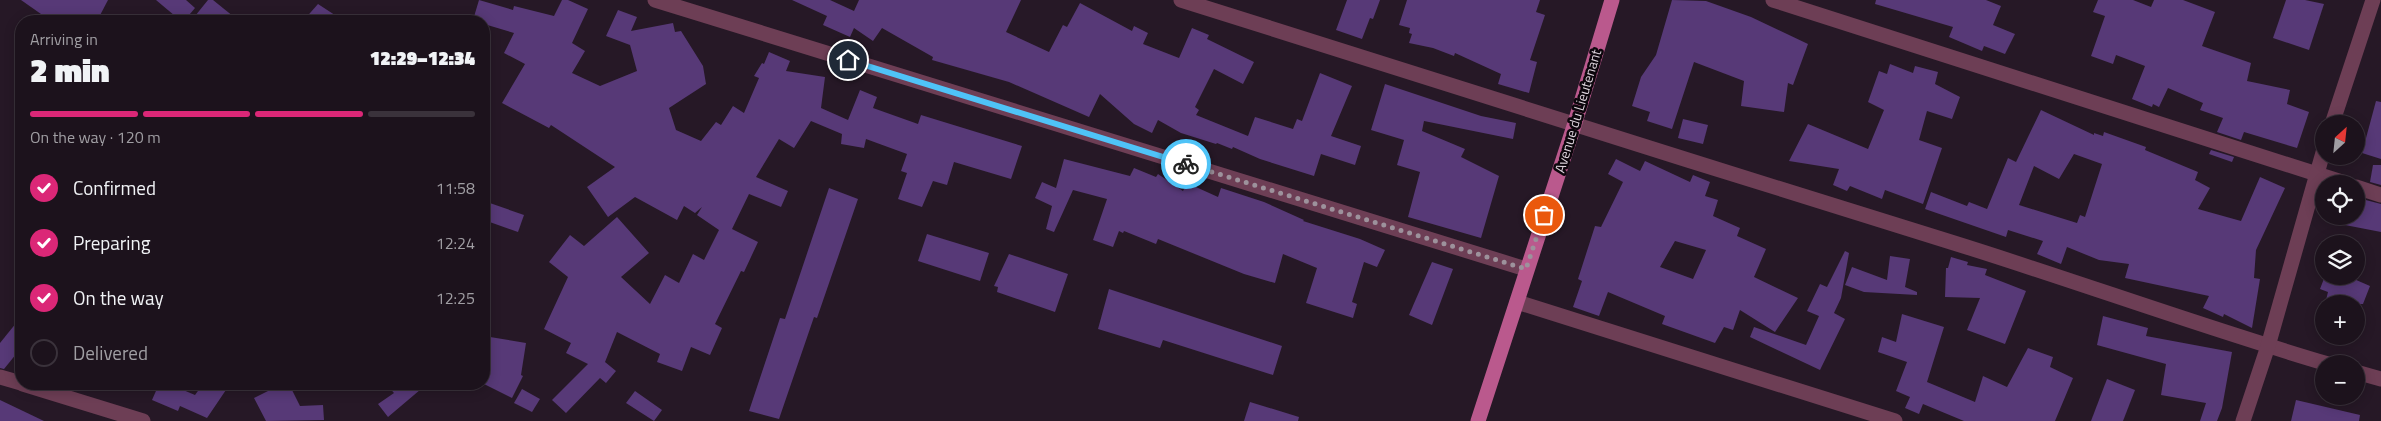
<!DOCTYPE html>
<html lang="en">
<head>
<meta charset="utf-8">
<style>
	:root { --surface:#1c121c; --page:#292029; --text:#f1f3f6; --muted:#a09ea3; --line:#3a323b; --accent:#db2777 }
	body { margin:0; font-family:"Titillium Web",sans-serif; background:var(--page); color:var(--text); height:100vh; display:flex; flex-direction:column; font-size:19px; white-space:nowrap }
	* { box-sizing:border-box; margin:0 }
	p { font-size:16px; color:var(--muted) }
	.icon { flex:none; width:28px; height:28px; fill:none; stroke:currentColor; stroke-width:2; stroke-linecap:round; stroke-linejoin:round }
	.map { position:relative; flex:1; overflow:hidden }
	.side { position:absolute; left:15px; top:15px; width:475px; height:375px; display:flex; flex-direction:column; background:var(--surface); border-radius:20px; box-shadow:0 2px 12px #0003,0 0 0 1px var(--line) }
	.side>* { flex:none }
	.needle { width:32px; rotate:27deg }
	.fabs { position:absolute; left:2315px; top:115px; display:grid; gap:10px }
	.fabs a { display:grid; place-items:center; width:50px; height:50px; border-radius:50%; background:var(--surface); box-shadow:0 2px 12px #0003,0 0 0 1px var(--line); font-size:25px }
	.pin { position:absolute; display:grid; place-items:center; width:42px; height:42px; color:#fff; margin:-21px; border:2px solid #fff; border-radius:50%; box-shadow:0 1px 5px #0007 }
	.courier { position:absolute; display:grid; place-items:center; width:50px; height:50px; margin:-25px; border:4px solid #4fc3f7; border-radius:50%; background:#fff; color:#222; box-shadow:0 1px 6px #0007 }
	.headline em { font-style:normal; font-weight:800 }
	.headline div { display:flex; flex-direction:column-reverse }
	.headline { display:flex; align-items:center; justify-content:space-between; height:85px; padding:0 15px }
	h1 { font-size:32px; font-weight:800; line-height:38px }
	.bar { display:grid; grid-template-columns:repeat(4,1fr); gap:8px 5px; align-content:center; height:60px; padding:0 15px }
	.bar i { height:6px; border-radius:4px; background:var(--line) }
	.bar .on { background:var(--accent) }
	.bar p { grid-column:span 4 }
	ol { padding:0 15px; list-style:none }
	li { display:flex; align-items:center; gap:15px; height:55px }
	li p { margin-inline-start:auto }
	li .icon { padding:5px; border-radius:50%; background:var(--accent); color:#fff; stroke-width:4 }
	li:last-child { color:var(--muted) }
	li i { width:28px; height:28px; border:2px solid var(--line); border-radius:50% }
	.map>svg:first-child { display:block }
	.building { fill:#573977; fill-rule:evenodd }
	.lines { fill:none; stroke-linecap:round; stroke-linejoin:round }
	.minor { stroke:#6d3e55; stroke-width:15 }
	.tertiary { stroke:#6d3e55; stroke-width:15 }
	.primary { stroke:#ba598d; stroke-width:15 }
	.done { stroke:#9d929c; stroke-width:5; stroke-dasharray:0 9 }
	.route { stroke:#4fc3f7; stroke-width:6 }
	.labels { text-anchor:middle; stroke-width:5; stroke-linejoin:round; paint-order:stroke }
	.street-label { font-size:14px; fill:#ddd3dc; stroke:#0c060c }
</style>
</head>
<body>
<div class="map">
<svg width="2381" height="421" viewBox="0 0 2381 421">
	<rect width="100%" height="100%" fill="#261826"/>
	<g class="building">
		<path d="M21,0H108L97,21H51Z"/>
		<path d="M156,0H186L195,8L184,21H181Z"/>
		<path d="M208,0H213L239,21H191Z"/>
		<path d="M479,0L513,10L514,6L554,16L562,0H568L588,9L572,43L585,51L572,73L600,86L637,71L630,45L606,36L618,10L637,17L631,31L673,23L675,32L681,31L703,66L706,84L669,108L676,130L701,141L716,122L721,125L733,106L744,113L759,78L754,76L762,63L764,64L769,52L790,61L786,71L825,77L821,108L848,120L860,90L877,97L873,108L918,124L921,115L1022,146L1011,179L954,162L947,185L933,181L922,207L898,199L907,173L901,171L907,154L866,139L864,148L841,144L842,134L811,121L794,148L779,139L756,177L788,191L781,207L749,194L732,229L758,242L744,272L741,271L715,324L722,328L710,355L691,347L682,371L657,362L660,354L617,332L605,362L616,371L606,383L600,378L566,413L552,400L588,364L566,353L571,343L544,329L568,277L549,262L570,235L584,246L617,217L649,253L621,277L650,304L665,275L679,283L693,254L704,260L719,230L697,215L702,207L695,213L684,206L677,220L635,197L608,217L587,187L615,167L551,125L549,128L502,103L525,64L504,53L514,33L484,24V21L473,20Z"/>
		<path d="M792,0H830L854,11L859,0H1021L1006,32L1049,52L1063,25L1067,27L1080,3L1132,31L1134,26L1148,33L1143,44L1179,58L1192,28L1209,35L1207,39L1254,62L1243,84L1214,69L1195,107L1199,110L1196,115L1248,136L1255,117L1293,129L1297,119L1302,121L1320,73L1352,86L1331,136L1361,146L1355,165L1321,154L1314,176L1260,159L1233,147L1232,149L1217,143L1216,144L1181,133L1158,120L1152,133L1134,124L1100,94L1089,117L1009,82L932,60L933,57L882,28L873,41L854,28L850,37L823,25L827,16Z"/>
		<path d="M1347,0H1380L1373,19L1370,18L1362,39L1336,30Z"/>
		<path d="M1407,0H1540L1536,12L1545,15L1530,60L1537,62L1529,93L1498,84L1501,74L1455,53L1454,56L1433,48L1409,43L1412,34L1409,33L1410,28L1399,25Z"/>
		<path d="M1672,0L1706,1L1751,17L1808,44L1793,85L1788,83L1784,112L1741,106L1744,81L1694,62L1672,129L1647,121L1650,112L1632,106L1641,77L1656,55Z"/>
		<path d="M1876,0H1986L2001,6L1993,25L2015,34L2005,54L1984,46L1982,51L1949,37L1953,27L1875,4Z"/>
		<path d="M2098,0H2133L2151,7L2154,0H2183L2215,12L2202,46L2251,63L2247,81L2290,90L2287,104L2309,112L2297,148L2244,132L2241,140L2217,132L2223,118L2200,110L2203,103L2168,88L2159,107L2153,104L2152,107L2132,99L2145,66L2116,55L2113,64L2091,56L2105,16L2093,12Z"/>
		<path d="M2286,0H2305L2324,4L2309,50L2273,38Z"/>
		<path d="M318,4L344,21H303Z"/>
		<path d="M1890,64L1913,73L1915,66L1938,72L1935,84L1960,97L1952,119L1927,111L1919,140L1942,148L1923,204L1885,190L1882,199L1850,186L1847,191L1833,185L1839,169L1789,161L1808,124L1868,149L1884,110L1868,102L1879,71L1887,74Z"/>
		<path d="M1385,84L1481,116L1516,123L1513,139L1424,121L1422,131L1465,149L1461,157L1499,176L1481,238L1408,217L1420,172L1397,165L1404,140L1371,130Z"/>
		<path d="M2376,101L2381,102V159L2362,153Z"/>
		<path d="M2041,110L2094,135V133L2103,136L2104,132L2146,147L2145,150L2198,172L2195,180L2210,188L2198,209L2241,221L2260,177L2285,188L2256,250L2254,278L2260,279L2252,328L2224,314L2223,317L2203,308L2209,296L2125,278L2129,264L2099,260L2067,247L2061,264L2037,254L2043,241L2008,230L2006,237L1925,209L1931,192L1967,206L1969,202L1987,209L2008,158L2016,162ZM2074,154L2102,164L2085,217L2080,215L2077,223L2019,205L2034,166L2059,179Z"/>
		<path d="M1683,119L1708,125L1703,144L1678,138Z"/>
		<path d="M2211,150L2234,157L2232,162L2209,154Z"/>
		<path d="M1064,159L1130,176L1134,168L1156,177L1158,174L1183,191L1187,183L1218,197L1221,188L1264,202L1304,220L1303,221L1360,239L1385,250L1377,267L1364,262L1352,302L1357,304L1353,318L1306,303L1317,268L1283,254L1275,283L1244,274L1158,239L1156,244L1124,231L1123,233L1119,231L1113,247L1093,240L1107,199L1073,190L1054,232L1046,229L1052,206L1035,198L1042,182L1056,188Z"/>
		<path d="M1616,159L1640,171L1645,161L1690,182L1693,175L1710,182L1705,196L1718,200L1713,216L1740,228L1737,236L1766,249L1754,277L1798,298L1775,332L1740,310L1733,330L1724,327L1715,343L1662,324L1665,316L1608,292L1599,316L1573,307L1582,281L1578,279L1595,226L1601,227L1623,182L1608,174ZM1675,241L1706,250L1693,279L1660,267Z"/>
		<path d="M2373,165H2381V185L2370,182Z"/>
		<path d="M829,188L858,199L817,318L814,317L779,419L749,411L780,318L785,319Z"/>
		<path d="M2358,198L2381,204V232L2345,225L2349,216H2356V202Z"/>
		<path d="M484,201L524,215L518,232L484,220Z"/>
		<path d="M927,234L989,253L980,281L918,261Z"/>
		<path d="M1845,251L1849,253L1841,298L1834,313L1845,319L1820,370L1750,337L1754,327L1806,345L1819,316L1807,311L1820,284L1827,287Z"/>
		<path d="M1009,254L1068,274L1055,312L997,292L998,287L994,286Z"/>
		<path d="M1890,256L1910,259L1905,287L1917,292V295L1864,292L1845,285L1852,267L1887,280Z"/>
		<path d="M1951,257L1968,262L1967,265L1987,269L1985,275L2026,291L2005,344L1967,330L1980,298L1945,297L1946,268H1948Z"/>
		<path d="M1432,262L1453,269L1432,325L1409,315Z"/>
		<path d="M2325,276H2347L2370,286L2363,304H2325L2328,292L2320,289Z"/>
		<path d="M1109,289L1282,346L1273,375L1163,340L1160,348L1098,329Z"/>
		<path d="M1902,314L1944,327L1927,382L1975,402L1983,376L2007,387L2028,348L2053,357L2050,367L2073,378L2055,421H1964L1923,404L1919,414L1905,408L1910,397L1896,391L1907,362L1878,352L1882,337L1896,342Z"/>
		<path d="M2103,316L2148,328L2146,336L2232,352L2222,408L2217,421H2200L2206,403L2161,395L2166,364L2097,345Z"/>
		<path d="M21,317V348L4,369L0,368V343Z"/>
		<path d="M484,336L526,343L521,375L523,376L512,398L484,384Z"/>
		<path d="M2107,379L2135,390L2123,421H2091Z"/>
		<path d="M159,384H169L195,395L203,384H230L207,418L180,406L178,411L152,400Z"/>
		<path d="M282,384H289L300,406L323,405L324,420L266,421L254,398Z"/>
		<path d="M386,384H427L388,417L378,404L394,393Z"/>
		<path d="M522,389L540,399L532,412L514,403Z"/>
		<path d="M635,391L662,410L654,421L626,403Z"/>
		<path d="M0,400L44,421H0Z"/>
		<path d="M2296,400L2360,415L2359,421H2291Z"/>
		<path d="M1250,402L1299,417L1298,421H1244Z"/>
	</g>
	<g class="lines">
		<g class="minor">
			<path d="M655,0L1526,269"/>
			<path d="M1181,0C1439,82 1696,163 1954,243C2079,282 2202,327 2328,364"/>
			<path d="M1773,0L2348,184"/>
			<path d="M2356,187L2381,195"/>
			<path d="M1517,302L1895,421"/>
			<path d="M2356,372L2381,379"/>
			<path d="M0,377L21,383"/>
			<path d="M23,384L143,421"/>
		</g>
		<g class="tertiary">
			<path d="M2332,124L2373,0"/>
			<path d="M2243,421L2268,346L2324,149"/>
		</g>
		<path class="primary" d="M1478,421L1574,126L1612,0"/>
	</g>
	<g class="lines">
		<path class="done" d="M1186,164L1526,269L1544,215"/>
		<path class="route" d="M848,60L1186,164"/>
	</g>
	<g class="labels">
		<g class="street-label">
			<text transform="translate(1578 111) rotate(-73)" y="5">Avenue du Lieutenant</text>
		</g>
	</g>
</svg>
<div class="fabs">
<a><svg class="needle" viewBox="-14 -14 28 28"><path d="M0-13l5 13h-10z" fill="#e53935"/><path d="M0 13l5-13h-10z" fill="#a09ea3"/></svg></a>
<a><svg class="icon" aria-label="locate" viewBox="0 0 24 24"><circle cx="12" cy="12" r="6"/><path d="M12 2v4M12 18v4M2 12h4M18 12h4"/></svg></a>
<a><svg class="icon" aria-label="layers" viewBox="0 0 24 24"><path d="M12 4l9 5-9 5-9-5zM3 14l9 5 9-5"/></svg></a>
<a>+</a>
<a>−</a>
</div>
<div class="pin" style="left:1544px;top:215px;background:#ea580c"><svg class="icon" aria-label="bag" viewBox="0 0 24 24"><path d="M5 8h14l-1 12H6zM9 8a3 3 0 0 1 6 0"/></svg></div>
<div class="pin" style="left:848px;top:60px;background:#1f2937"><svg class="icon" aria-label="home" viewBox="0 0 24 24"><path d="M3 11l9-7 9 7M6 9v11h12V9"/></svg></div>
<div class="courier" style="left:1186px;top:164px"><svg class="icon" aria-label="bike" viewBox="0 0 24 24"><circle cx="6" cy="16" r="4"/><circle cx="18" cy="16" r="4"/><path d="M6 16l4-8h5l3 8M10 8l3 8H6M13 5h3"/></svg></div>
<section class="side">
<div class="headline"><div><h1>2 min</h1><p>Arriving in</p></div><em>12:29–12:34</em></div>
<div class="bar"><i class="on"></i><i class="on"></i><i class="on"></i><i></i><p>On the way · 120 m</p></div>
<ol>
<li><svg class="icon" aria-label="check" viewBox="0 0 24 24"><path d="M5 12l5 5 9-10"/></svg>Confirmed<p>11:58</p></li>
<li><svg class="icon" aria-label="check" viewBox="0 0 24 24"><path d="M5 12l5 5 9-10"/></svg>Preparing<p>12:24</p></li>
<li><svg class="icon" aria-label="check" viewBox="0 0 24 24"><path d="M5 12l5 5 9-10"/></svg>On the way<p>12:25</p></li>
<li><i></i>Delivered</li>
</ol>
</section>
</div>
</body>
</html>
